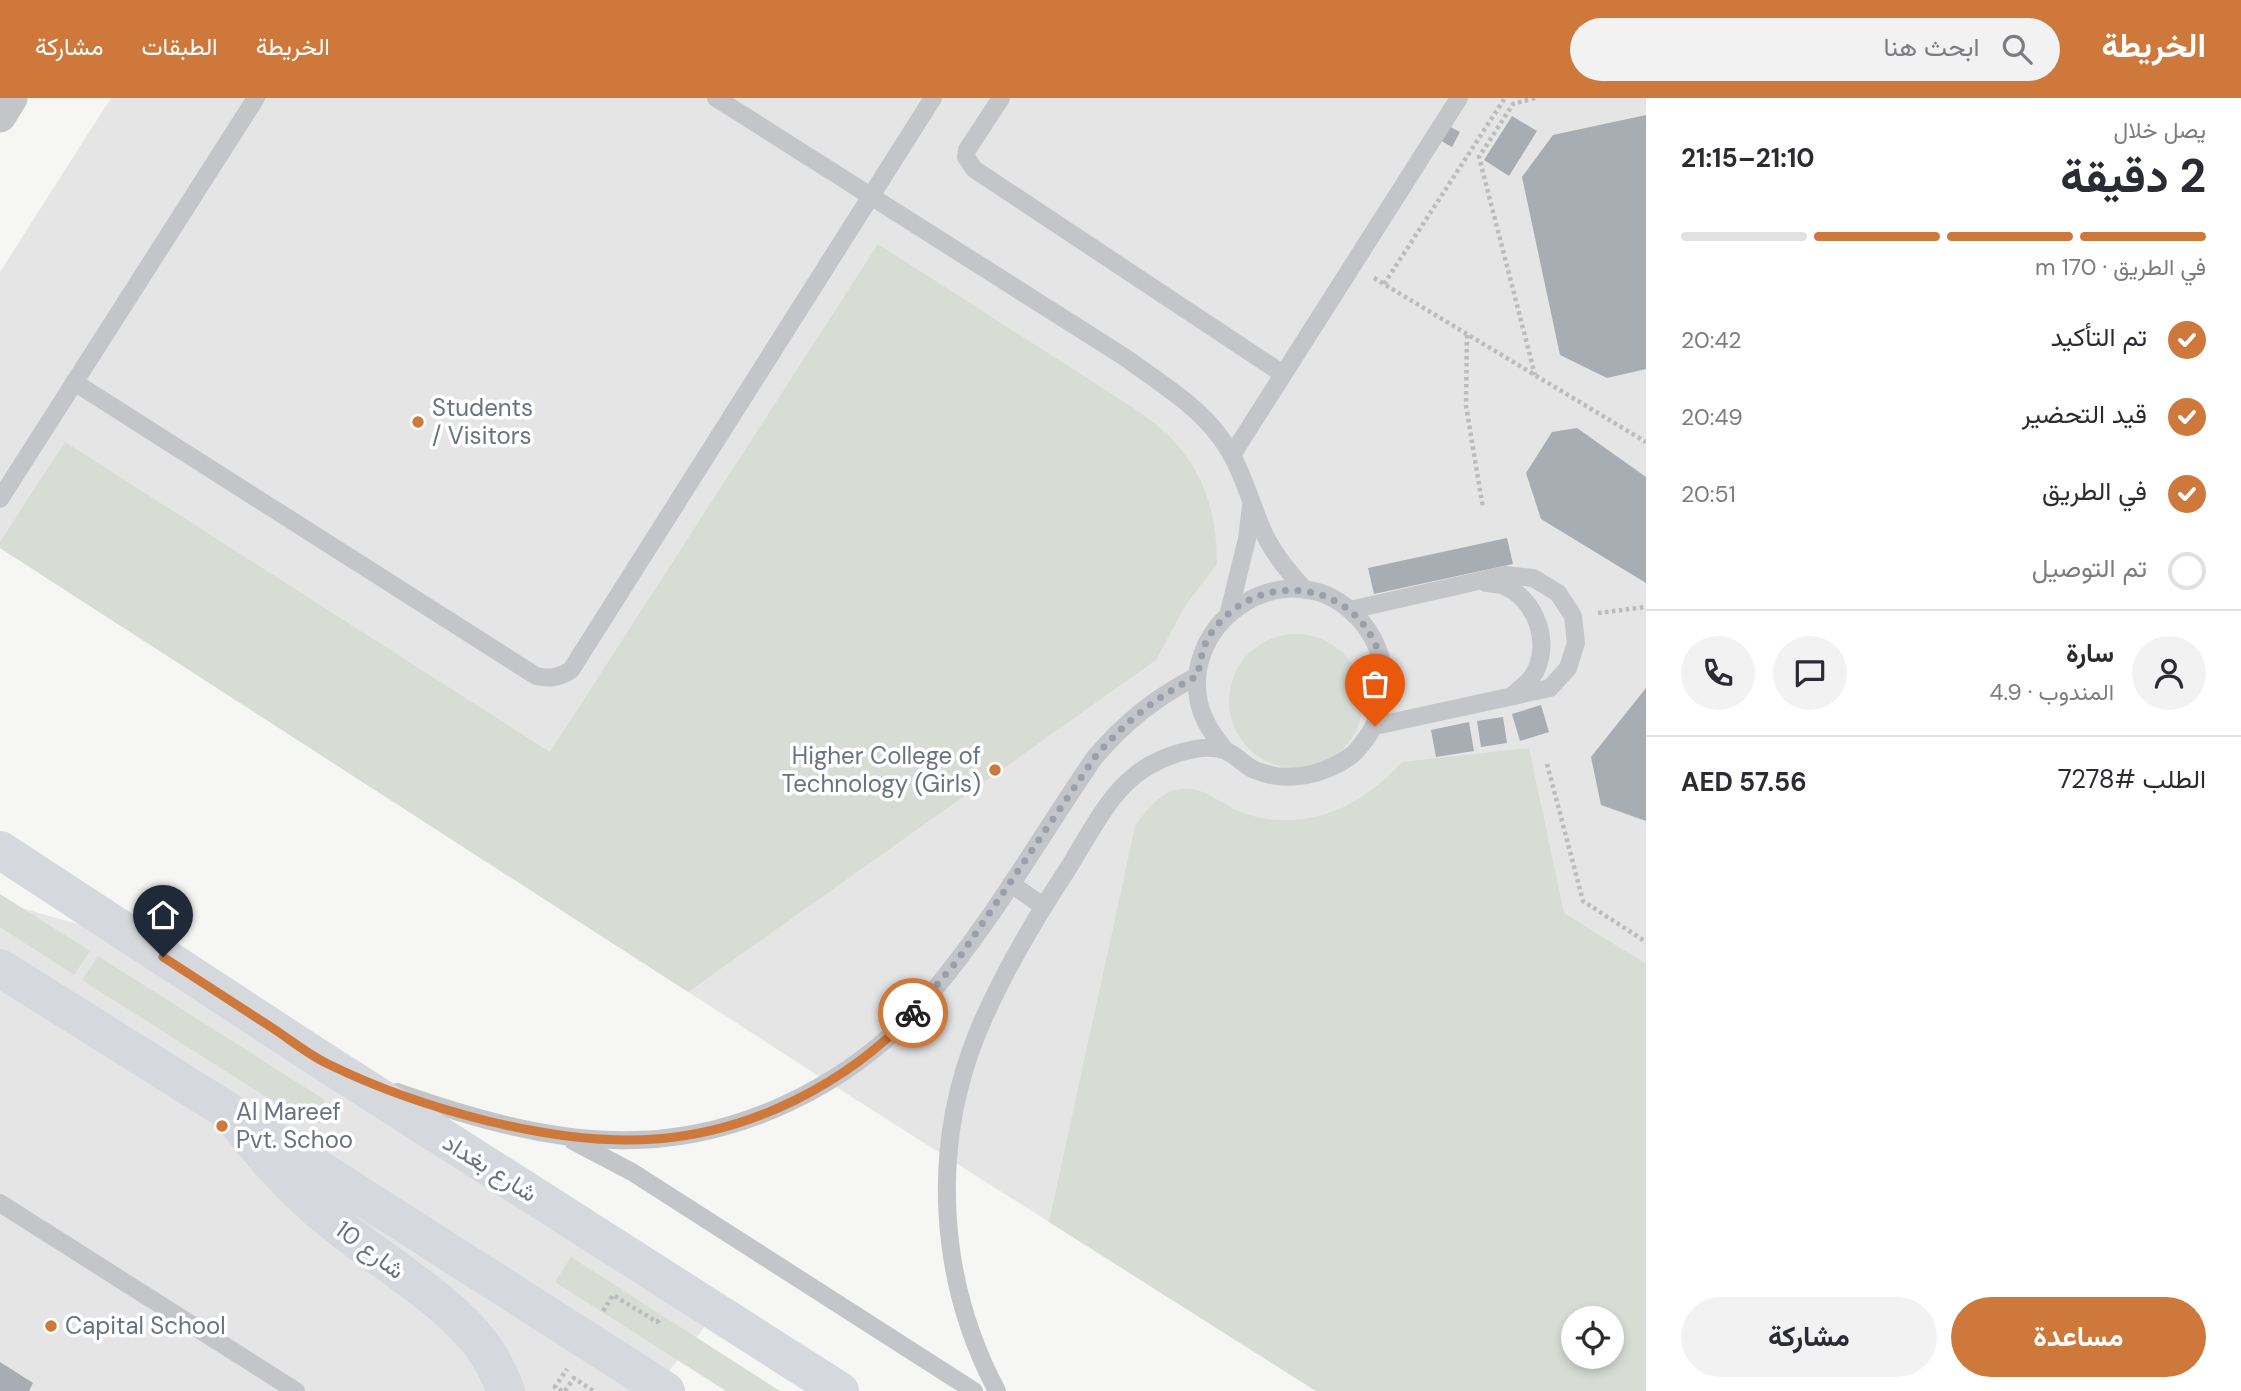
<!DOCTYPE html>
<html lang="ar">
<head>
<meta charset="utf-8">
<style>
	:root { --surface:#fff; --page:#f2f2f3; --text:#2b2b33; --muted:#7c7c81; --line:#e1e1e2; --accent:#cf783b }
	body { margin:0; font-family:"DM Sans",Vazirmatn,sans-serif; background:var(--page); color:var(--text); direction:rtl; height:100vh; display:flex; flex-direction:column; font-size:26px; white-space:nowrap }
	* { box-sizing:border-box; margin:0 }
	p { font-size:23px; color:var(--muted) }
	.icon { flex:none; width:38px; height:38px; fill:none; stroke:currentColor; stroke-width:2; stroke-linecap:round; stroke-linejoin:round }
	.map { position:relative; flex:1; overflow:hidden; direction:ltr }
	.sheet { display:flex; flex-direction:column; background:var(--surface); width:595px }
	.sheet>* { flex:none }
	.buttons { position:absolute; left:1561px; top:1208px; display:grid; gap:14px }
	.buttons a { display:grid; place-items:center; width:63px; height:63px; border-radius:50%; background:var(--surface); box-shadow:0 4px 10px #0003; font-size:35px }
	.pin { position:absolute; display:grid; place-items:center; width:60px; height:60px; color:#fff; margin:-72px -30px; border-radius:50% 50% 50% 0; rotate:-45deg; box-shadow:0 0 7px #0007 }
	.pin .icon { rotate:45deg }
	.courier { position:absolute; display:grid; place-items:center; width:70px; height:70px; margin:-35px; border:5px solid #cf783b; border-radius:50%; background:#fff; color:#222; box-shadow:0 2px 9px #0007 }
	.head em { font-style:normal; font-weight:700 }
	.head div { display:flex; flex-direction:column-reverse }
	.head { display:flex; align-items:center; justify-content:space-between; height:119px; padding:0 35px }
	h1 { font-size:46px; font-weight:700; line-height:52px }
	.bar { display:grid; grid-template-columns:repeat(4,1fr); gap:10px 7px; align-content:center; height:84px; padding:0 35px }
	.bar i { height:9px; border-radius:5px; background:var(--line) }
	.bar .selected { background:var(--accent) }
	.bar p { grid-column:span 4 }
	.line { display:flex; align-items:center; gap:18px; padding:0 35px; border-top:2px solid var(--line) }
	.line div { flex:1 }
	.round { display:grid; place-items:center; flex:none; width:74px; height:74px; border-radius:37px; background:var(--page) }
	ol { padding:0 35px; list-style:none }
	li { display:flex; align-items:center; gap:21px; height:77px }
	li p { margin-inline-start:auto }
	li .icon { padding:7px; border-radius:50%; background:var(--accent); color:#fff; stroke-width:4 }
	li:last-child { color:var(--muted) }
	li i { width:38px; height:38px; border:4px solid var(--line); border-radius:50% }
	.primary-button { display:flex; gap:14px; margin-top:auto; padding:14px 35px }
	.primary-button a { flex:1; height:80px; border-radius:42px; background:var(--accent); color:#fff; font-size:28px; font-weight:700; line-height:80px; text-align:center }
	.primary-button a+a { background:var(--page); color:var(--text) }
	header { display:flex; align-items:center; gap:42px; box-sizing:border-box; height:98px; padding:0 35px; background:var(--accent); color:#fff }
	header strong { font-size:33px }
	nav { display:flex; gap:38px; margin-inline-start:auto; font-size:24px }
	.search { width:490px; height:63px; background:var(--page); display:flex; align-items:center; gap:18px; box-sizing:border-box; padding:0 24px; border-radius:38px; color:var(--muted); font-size:26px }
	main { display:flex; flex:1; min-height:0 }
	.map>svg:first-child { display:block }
	.built { fill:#e4e5e4; fill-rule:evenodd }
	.green { fill:#d7ddd5; fill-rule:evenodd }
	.building { fill:#a8adb3 }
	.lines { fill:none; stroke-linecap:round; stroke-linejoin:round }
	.path { stroke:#babcbe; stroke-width:4.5; stroke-dasharray:3.5 3.5; stroke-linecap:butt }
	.lane { stroke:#c3c5c8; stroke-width:18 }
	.street { stroke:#c3c5c8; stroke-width:33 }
	.secondary { stroke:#d5d8dc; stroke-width:38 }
	.primary { stroke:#d5d8dc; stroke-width:38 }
	.done { stroke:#9aa0a9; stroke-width:7; stroke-dasharray:0 12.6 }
	.route { stroke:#cf783b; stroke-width:9 }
	.poi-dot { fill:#cf783b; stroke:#fff; stroke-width:2.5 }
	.labels { text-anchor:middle; stroke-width:7; stroke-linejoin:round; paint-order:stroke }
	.poi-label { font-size:24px; fill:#697281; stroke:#fff; text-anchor:start }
	.street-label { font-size:24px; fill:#697281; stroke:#fff }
</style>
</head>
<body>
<header>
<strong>الخريطة</strong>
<div class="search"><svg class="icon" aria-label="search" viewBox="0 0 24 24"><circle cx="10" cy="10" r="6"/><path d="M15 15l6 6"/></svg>ابحث هنا</div>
<nav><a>الخريطة</a><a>الطبقات</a><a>مشاركة</a></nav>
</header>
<main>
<section class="sheet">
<div class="head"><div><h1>2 دقيقة</h1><p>يصل خلال</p></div><em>21:10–21:15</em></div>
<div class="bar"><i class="selected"></i><i class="selected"></i><i class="selected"></i><i></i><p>في الطريق · 170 m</p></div>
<ol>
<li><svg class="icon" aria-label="check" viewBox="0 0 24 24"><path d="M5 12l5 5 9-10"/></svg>تم التأكيد<p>20:42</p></li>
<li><svg class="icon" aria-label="check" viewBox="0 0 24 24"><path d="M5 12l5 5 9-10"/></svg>قيد التحضير<p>20:49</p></li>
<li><svg class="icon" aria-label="check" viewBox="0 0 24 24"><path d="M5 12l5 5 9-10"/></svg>في الطريق<p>20:51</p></li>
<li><i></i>تم التوصيل</li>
</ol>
<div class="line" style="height:126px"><a class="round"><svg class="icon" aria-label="person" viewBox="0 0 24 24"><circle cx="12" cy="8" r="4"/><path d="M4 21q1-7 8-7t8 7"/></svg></a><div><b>سارة</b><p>المندوب · 4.9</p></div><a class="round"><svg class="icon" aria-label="chat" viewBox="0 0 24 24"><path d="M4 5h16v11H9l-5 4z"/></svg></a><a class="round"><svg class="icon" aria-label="phone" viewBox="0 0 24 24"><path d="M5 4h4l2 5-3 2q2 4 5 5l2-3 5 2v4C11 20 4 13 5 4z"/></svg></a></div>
<div class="line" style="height:91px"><div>الطلب #7278</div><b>AED 57.56</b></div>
<div class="primary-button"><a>مساعدة</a><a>مشاركة</a></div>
</section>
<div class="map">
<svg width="1646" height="1293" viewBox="0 0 1646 1293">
	<rect width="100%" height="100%" fill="#f6f6f4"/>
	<g class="built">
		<path d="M111,0H1646V1293H1316L828,984L0,450V174ZM1573,1220H1612V1258H1573Z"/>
		<path d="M0,804L166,851L723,1206L653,1293H0Z"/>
	</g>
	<g class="green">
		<path d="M878,146L1135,311C1193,349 1217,397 1217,466L1185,508L1156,562L688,894L0,450V444L65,344L550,654Z"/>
		<circle cx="1296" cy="603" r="67"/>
		<path d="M1529,650L1564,815L1646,866V1293H1316L1049,1124L1135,729C1146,711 1165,688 1189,691C1208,692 1226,709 1243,715C1304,736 1361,710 1402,664ZM1573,1220H1612V1258H1573Z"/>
		<path d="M0,796L90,853L74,877L0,829Z"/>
		<path d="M98,858L325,1002L309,1026L82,882Z"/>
		<path d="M571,1159L780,1293H726L555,1184Z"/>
	</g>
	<g class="building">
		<path d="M1646,17V271L1607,280L1560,257L1522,79L1553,37Z"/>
		<path d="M1512,18L1537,33L1509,78L1484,62Z"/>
		<path d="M1445,26L1460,34L1452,49L1436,40Z"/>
		<path d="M1577,330L1646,379V485L1541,421L1526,375L1552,334Z"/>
		<path d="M1507,440L1513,466L1374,496L1368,470Z"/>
		<path d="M1646,590V723L1601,707L1591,659Z"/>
		<path d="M1541,607L1549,634L1520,643L1512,616Z"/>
		<path d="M1503,619L1507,645L1481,649L1477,623Z"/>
		<path d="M1469,624L1474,653L1436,659L1431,632Z"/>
		<path d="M0,1264L33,1285L29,1293H0Z"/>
	</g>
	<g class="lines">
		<g class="path">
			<path d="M1535,0L1513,6L1479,59L1535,277"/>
			<path d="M1374,180L1646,344"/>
			<path d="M1384,186L1505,0"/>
			<path d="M1467,237L1466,308L1483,410"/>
			<path d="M1598,515L1646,509"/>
			<path d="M1547,666L1583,803L1646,844"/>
			<path d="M603,1213L613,1197L657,1224L660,1221"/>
			<path d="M562,1293L555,1289L567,1271"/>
			<path d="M565,1293L574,1280L593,1293"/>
		</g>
		<g class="lane">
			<path d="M716,0L1126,260C1158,284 1196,306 1220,339C1240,365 1248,397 1260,426C1270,452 1287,472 1305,492"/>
			<path d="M1001,0L967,52L966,59L974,71L1283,276"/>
			<path d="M74,284L536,578C550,581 558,580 571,572L933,0"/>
			<path d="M1232,357L1459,0"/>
			<path d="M0,401L256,0"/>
			<path d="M1486,485C1491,486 1498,486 1502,487C1537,500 1553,548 1532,579C1527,586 1518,592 1512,598"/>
			<path d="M1350,512L1505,477L1533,480L1558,495L1573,518L1576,545L1568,570L1550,590L1375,628"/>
			<path d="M1229,514L1247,441L1251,408"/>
			<path d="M1011,786L1043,808"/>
			<path d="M397,994C466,1018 539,1040 613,1042C733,1046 851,989 929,898C992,824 1040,739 1095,659C1126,623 1155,600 1197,578"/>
			<path d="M573,1043L632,1074L974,1293"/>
			<path d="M0,1105L296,1293"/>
			<path d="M997,1293C939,1184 930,1053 977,936C1001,878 1034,822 1069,769C1094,729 1114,682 1160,662C1178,654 1207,645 1226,653C1237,657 1244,668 1255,672C1287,686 1325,677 1352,657C1357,653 1361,647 1365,642C1395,602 1389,547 1351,513C1286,454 1181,521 1199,605C1203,623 1214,638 1225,652"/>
		</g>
		<path class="street" d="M0,18L11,0"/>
		<path class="secondary" d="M234,1020C263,1058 295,1094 333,1124C380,1163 448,1201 484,1250C493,1263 500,1278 506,1293"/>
		<g class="primary">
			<path d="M0,752L326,965L840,1293"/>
			<path d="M0,870L228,1013L666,1293"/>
		</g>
	</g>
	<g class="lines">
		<path class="done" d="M913,915L957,863L1095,659C1126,623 1155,600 1197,578C1200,567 1202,552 1207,542C1246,473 1347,476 1377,550C1383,565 1387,581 1385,597C1384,607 1378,618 1375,628"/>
		<path class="route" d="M163,859C200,883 237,907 274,931C292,943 309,957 328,966C418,1010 555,1049 656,1041C752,1034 848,985 913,915"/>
	</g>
	<g class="poi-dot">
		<circle cx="418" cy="324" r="7"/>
		<circle cx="995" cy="672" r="7"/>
		<circle cx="222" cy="1028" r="7"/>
		<circle cx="51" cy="1228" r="7"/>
	</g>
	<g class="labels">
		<g class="poi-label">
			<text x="432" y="318">Students<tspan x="432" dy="28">/ Visitors</tspan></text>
			<text x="981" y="666" text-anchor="end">Higher College of<tspan x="981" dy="28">Technology (Girls)</tspan></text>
			<text x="236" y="1022">Al Mareef<tspan x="236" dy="28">Pvt. Schoo</tspan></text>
			<text x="65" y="1236">Capital School</text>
		</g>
		<g class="street-label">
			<text transform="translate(490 1070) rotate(32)" y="8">شارع بغداد</text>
			<text transform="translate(370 1152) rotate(37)" y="8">شارع 10</text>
		</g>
	</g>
</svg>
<div class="buttons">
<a><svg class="icon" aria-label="locate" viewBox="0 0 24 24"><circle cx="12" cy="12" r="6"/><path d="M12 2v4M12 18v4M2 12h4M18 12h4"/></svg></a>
</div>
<div class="pin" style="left:1375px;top:628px;background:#ea580c"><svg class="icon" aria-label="bag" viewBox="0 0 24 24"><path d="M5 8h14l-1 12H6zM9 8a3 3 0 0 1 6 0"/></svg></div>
<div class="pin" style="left:163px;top:859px;background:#1f2937"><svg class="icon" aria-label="home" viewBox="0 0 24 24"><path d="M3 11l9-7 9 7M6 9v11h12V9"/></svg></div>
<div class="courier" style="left:913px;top:915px"><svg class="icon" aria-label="bike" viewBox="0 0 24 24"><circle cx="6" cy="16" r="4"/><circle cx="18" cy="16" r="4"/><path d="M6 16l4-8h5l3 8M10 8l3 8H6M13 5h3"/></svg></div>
</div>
</main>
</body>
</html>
